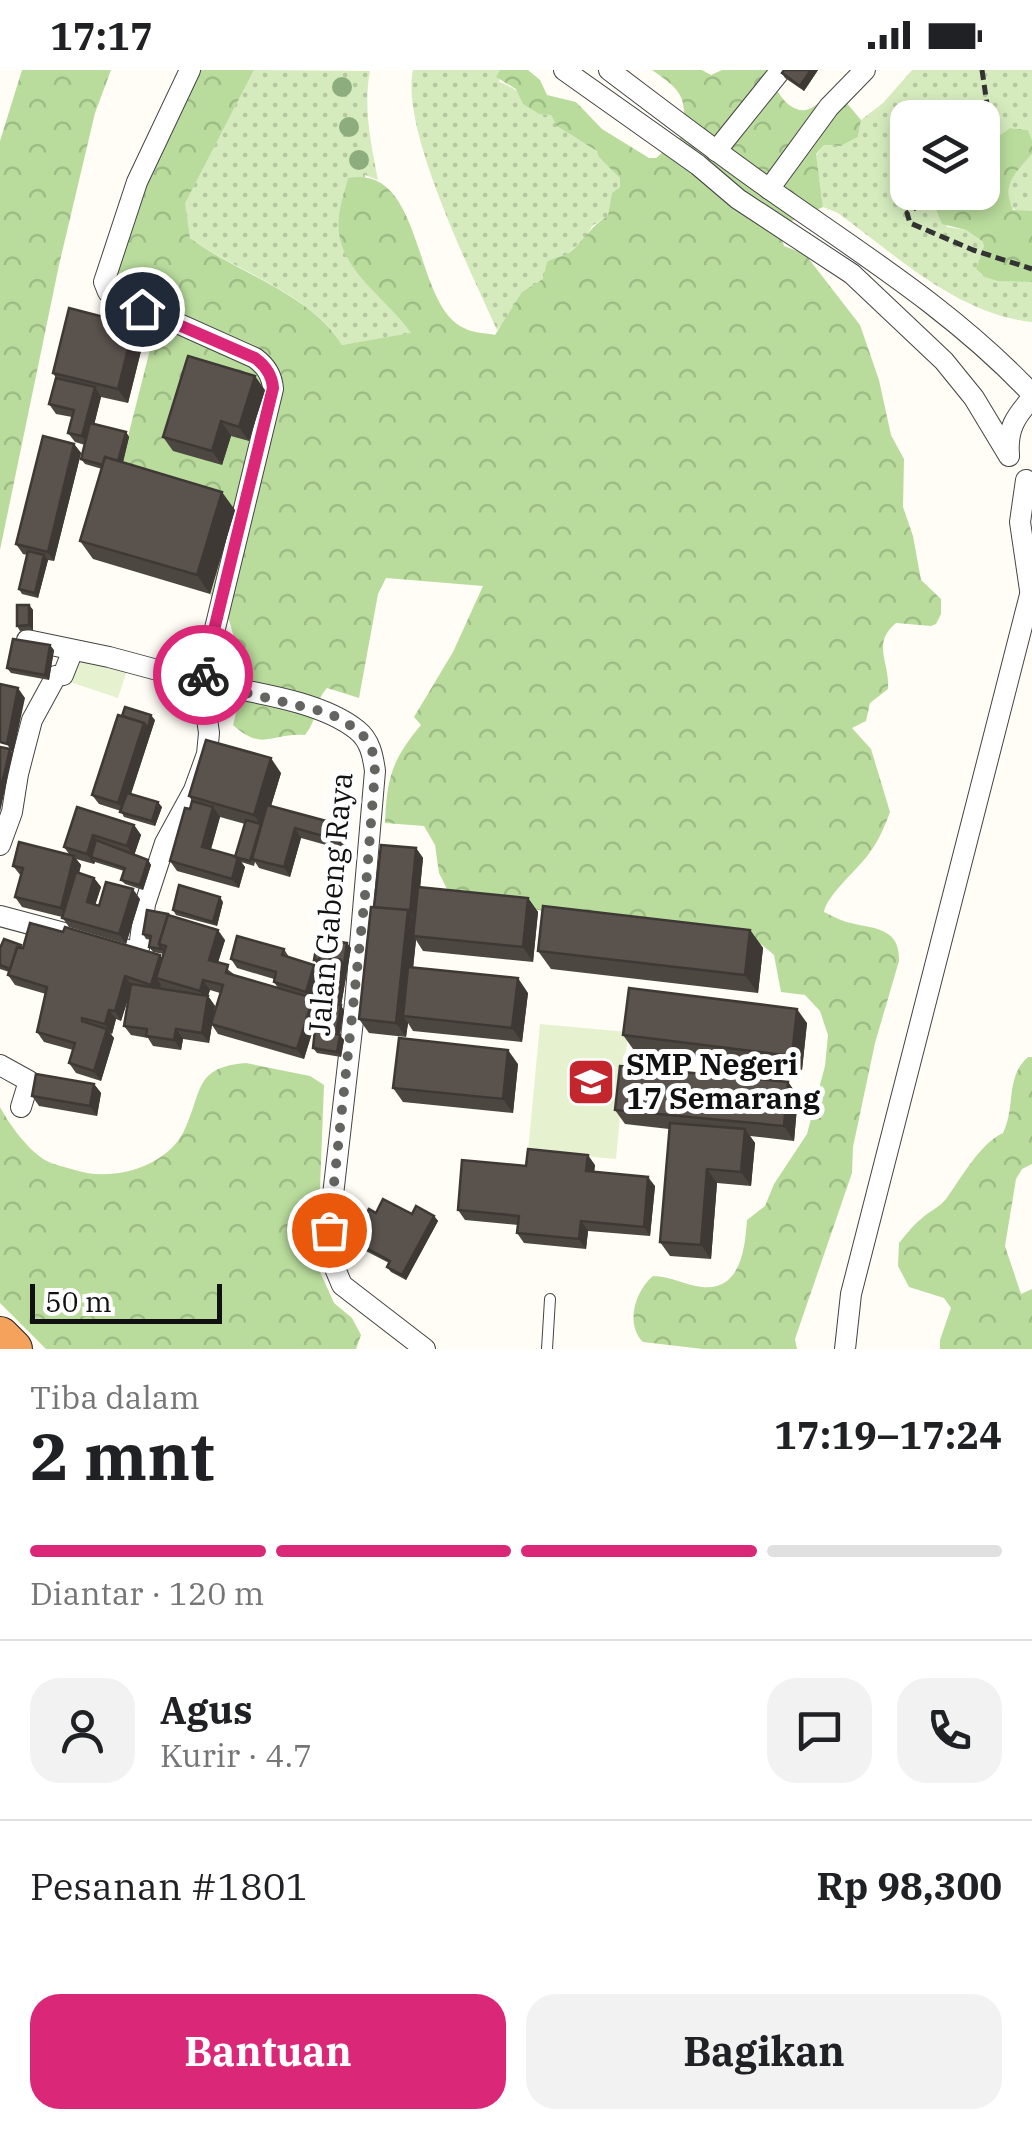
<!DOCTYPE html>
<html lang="id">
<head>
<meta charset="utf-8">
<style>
	:root { --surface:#fff; --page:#f2f2f2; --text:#202124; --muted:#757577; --line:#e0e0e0; --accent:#db2777 }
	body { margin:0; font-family:"IBM Plex Serif",serif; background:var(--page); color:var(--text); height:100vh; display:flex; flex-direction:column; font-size:38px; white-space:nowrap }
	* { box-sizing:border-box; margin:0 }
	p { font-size:32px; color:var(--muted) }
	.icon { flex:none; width:55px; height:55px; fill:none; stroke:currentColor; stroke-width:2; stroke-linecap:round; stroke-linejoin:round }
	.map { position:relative; height:1279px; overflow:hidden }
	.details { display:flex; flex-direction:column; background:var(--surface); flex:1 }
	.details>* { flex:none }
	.controls { position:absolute; left:890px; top:30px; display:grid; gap:20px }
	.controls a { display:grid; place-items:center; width:110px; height:110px; border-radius:20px; background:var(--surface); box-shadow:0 5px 15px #0003; font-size:50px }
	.scale { position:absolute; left:30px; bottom:25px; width:192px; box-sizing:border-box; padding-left:10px; border:5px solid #111; border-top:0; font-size:28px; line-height:35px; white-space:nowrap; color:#111; -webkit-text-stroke:8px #fff; paint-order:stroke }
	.pin { position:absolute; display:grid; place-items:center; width:85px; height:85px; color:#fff; margin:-42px; border:5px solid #fff; border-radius:50%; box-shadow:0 2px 10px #0007 }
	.courier { position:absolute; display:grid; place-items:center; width:100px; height:100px; margin:-50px; border:8px solid #db2777; border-radius:50%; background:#fff; color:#222; box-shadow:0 2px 12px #0007 }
	.summary em { font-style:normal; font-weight:800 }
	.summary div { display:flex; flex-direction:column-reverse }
	.summary { display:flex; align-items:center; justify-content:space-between; height:170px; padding:0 30px }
	h1 { font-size:65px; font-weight:800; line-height:75px }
	.bar { display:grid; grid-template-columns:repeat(4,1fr); gap:15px 10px; align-content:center; height:120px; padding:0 30px }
	.bar i { height:12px; border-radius:8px; background:var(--line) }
	.bar .on { background:var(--accent) }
	.bar p { grid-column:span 4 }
	.line { display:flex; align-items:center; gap:25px; padding:0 30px; border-top:2px solid var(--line) }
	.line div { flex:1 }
	.round { display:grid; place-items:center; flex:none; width:105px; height:105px; border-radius:30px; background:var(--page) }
	.primary-button { display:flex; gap:20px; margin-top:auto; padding:20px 30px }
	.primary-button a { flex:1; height:115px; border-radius:30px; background:var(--accent); color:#fff; font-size:40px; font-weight:800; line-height:115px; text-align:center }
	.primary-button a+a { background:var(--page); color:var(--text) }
	.status { display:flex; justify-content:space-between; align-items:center; height:70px; padding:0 50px; background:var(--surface); direction:ltr }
	.status svg { height:28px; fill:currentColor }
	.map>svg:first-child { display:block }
	.grass { fill:url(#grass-dots) }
	.forest { fill:url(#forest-crowns) }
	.pitch { fill:#e6f2cf }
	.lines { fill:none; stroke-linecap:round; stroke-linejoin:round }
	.lane-casing { stroke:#444; stroke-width:12 }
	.street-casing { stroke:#444; stroke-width:22 }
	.highway-casing { stroke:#222; stroke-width:40 }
	.path { stroke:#333; stroke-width:5; stroke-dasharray:10 5; stroke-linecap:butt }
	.lane { stroke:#fff; stroke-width:10 }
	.street { stroke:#fff; stroke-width:20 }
	.highway { stroke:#f5a25d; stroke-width:38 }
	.tree { fill:#8dad7f }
	.wall { fill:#4d4742; fill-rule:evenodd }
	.shaded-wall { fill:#3f3936 }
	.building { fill:#5a524d; stroke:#3f3936; stroke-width:2.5 }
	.done { stroke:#646461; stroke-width:10; stroke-dasharray:0 18 }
	.route { stroke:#db2777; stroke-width:12 }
	.labels { text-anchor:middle; stroke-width:10; stroke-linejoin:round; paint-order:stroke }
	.street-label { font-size:30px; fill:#111; stroke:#fff }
	.poi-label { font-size:30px; font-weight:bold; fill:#111; stroke:#fff; text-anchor:start }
</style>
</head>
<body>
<div class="status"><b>17:17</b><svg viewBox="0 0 49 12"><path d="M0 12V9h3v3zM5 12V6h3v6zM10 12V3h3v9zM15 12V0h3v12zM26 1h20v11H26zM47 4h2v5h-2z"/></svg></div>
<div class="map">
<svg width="1032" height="1279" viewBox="0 0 1032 1279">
	<defs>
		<pattern id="grass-dots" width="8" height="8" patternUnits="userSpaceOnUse" patternTransform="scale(2.5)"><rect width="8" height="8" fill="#d5ebbd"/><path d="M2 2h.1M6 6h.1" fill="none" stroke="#b6c8a1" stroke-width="1.8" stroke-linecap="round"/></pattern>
		<pattern id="forest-crowns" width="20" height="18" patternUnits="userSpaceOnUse" patternTransform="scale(2.5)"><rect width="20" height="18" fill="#b9dc9c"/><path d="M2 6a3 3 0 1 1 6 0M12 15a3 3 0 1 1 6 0" fill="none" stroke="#9ebc85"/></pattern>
	</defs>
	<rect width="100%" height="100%" fill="#fffdf5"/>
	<g class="grass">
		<path d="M254,0L370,1C363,37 371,74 378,110L365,105L363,209L395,239L412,264L342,275C312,224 237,202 190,168L184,133Z"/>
		<path d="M413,0H500L499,12C501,12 515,19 516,20C530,34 526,43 551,45C561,63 580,68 595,79C605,87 615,101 622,111L608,146L592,156L586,167L565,186L547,192L544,209L497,260C471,202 400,59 413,0Z"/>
		<path d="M912,0H1032V70L1028,60L1010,58L983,77L982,48H908V122L940,123L938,126L947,157L966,160L982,171L984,176L976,199L985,207L1032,212V252C957,244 897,186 838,143L823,137L816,85L824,75L841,76L858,67L861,50L883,33Z"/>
		<path d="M1032,84V141L1019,142L1009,136L1008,110Z"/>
	</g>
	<g class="forest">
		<path d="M22,0H111L95,43L59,195L0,480V71Z"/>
		<path d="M192,0H254L185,133L190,168C237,203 311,224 342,275L411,263C386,226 333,198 339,147C340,134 345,121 348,108C425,93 412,235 464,258C473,263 486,263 495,265L522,222L543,209L547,192C555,187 563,187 570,182C585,170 591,155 608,146L612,123L620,117V108L599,87L597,81L557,56L551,45L539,44L523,34L516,19L496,7L500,0H528L540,10L547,25L576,32L602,59L649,88H656L684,64C686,25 682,21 652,0H702L711,5L722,0H770C772,16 787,43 806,40C813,39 821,30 827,26L845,31L861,50L858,67L841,76L824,75L816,84L823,137L778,157L784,176L805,184L860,255L879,310L891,365L904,389L903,437L913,466L921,510L941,529V544L936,554L931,556L896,553C871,574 890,592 888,619L870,633L866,651L852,658L871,679L890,742C884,758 878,772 868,785C856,801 827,825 824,842C834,847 844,852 855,854C880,859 900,861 899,891L875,973L853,1077L852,1103L795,1269L797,1279H703L643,1272C625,1254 635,1221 653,1206C670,1206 685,1215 702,1217C741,1221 745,1178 747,1150L765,1136L774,1114L807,1064L825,996L828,965L820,941L805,925L781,922L774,885L761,874L560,845L447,819L439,803L435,775L424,756L385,753C387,708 391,691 421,655L414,647L453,582L483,516L386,508L378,524L359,628L327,618C314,632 319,648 305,665C270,663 263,682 233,655L245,606L229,550L215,534L210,524L235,440L118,406L157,252L111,208L138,113Z"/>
		<path d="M1010,58L1028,60L1032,70V84C1015,104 1001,113 1013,140L1032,141V212L998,211L985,207L976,199L984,176L982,171L966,160L942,154L935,137L940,123L982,122L983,77Z"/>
		<path d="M1028,987H1032V1094L1022,1099L1016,1109L1005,1176L1021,1224L1032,1219V1279H940V1270L951,1238L944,1228L909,1217L898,1196L899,1173C906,1165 912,1156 921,1149C928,1142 940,1137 946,1129C960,1110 980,1073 1003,1063C1016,1037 1005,1007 1028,987Z"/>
		<path d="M246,993L310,1006L324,1015L317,1195L334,1233L352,1248L361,1265L356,1279H46L0,1233V1037C9,1054 28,1080 45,1090C53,1095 66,1097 75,1100C111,1112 166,1098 184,1061C203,1022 193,997 246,993Z"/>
	</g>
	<g class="pitch">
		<path d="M79,585L127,600L118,628L70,612Z"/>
		<path d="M540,954L628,962L616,1089L528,1081Z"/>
	</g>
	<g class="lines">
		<g class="lane-casing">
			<path id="lane" d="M547,1279L550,1229"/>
		</g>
		<g class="street-casing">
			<g id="street">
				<path d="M190,0L137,112L104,212L108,222L255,288C266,296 272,305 273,319L202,612C248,622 320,630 357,660C370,670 373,686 375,701L355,933L329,1160L334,1196L342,1215L425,1279"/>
				<path d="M564,0L698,95L738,129L852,204L944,291L974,328L1009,386"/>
				<path d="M609,0C662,40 714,80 768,118C860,183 954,241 1032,324"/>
				<path d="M716,81L781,0"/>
				<path d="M769,119L829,37L865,0"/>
				<path d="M1009,385C1007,359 1015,347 1032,328"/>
				<path d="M1026,410L1020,452L1030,520"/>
				<path d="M0,775L12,742L18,704L32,650L56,606L63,605L73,580"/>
				<path d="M0,846L135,882L139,878L145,834L165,773L194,720L207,684L209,663L202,612L109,587L27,570"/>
				<path d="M0,995L29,1011L21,1037"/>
				<path d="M845,1279L851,1224L1032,517"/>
			</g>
		</g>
		<g class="highway-casing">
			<path id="highway" d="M0,1266L13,1279"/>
		</g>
		<g class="path">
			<path d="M982,0L988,41L982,57"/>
			<path d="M930,122L925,132L907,143L910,153L973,180L1032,199"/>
		</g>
		<use href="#lane" class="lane"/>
		<use href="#street" class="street"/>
		<use href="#highway" class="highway"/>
	</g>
	<g class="tree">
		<circle cx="342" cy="17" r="10"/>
		<circle cx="349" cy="57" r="10"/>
		<circle cx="359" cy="90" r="10"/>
	</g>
	<g class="wall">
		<path d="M818,0L804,21L785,8L782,3Z"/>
		<path d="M144,269L128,333L101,327L94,354L126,362L129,367L123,393L235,440L210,524L93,489L80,471L102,399L85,394L81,389L85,375L75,372L68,363L72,347L56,344L49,334L56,308L53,303Z"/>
		<path d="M265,320L249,371L231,366L222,395L173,381L163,367Z"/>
		<path d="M74,374L81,383L54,491L48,490L38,528L22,524L19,519L27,485L23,484L16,474Z"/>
		<path d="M29,535L33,540V560L20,561L17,556Z"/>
		<path d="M54,580L49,610L11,603L7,598Z"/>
		<path d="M155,650L131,724L162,737L155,756L124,747L121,741L99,734L92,725Z"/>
		<path d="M281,703L271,736L348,765L344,780L301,768L290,807L259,798L255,792L254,796L241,792L245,797L239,818L177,801L170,791L190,739L192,731L189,726ZM220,747L245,754L235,787L211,779Z"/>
		<path d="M77,737L134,755L141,765L134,785L148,790L151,795L143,820L125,814L121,810L124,801L95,792L94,794L76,789L81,795L79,803L94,808L101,817L95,835L99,836L140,829L126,874L69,857L62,847L22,837L15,827L21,806L13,796L69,784L64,777Z"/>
		<path d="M416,778L423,788L420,817L528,828L538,842L533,892L423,881L416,870L413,898L528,923L522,972L413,961L408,953L406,967L369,963L359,949Z"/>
		<path d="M223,832L217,856L176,845L173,840Z"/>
		<path d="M170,846L225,870L218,892L235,905L278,918L274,912V909L237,898L231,889L284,879L289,887L314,895L317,899L318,895L314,890L347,873L351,878L341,936L344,940L340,965L344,970L341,987L317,983L313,978L316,948L304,989L218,964L212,955L209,973L183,969L181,980L153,976L148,968L131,965L124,956L129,926L121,951L116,949L112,964L110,963L114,968L101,1011L76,1003L69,993L73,980L44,972L37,962L46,924L15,915L8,905L9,902L0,899V878H23L63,862L160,885L162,888L164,884L153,882L149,877L151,870L146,869L143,864ZM210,920L220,923L213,945L215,936L208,926Z"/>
		<path d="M750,860L763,878L758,923L551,899L538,881Z"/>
		<path d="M807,953L802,1000L633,979L623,965Z"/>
		<path d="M518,994L513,1043L403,1032L393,1018Z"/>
		<path d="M788,1012L798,1026L794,1071L750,1066L755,1073L751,1116L717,1113L711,1189L670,1186L660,1172L669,1059L625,1054L615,1040Z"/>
		<path d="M94,1014L101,1023L97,1046L39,1036L32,1026Z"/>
		<path d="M595,1095L594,1102L655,1116L650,1166L588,1161L586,1179L524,1173L517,1163L518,1155L465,1150L458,1140L526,1096Z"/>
		<path d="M376,1143L434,1146L438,1151L406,1210L391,1202L387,1197L389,1193L362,1179L359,1174L364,1164L358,1158Z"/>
	</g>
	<g class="shaded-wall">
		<path d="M811,0H818L804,21L800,16Z"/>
		<path d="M134,255L144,269L128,333L118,319Z"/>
		<path d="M255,306L265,320L249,371L239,357Z"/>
		<path d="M95,317L101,327L89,376L82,366Z"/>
		<path d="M221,351L231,366L222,395L212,381Z"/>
		<path d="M126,362L129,367L120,403L117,398Z"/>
		<path d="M74,374L81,383L54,491L48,482Z"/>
		<path d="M222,422L235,440L210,524L197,505Z"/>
		<path d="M44,485L48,490L38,528L35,523Z"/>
		<path d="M29,535L33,540V560L29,555Z"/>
		<path d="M50,575L54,580L49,610L45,605Z"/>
		<path d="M18,618L25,628L13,684L7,674Z"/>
		<path d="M151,645L155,650L125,742L118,733L144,653Z"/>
		<path d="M10,679L13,684L0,742V722Z"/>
		<path d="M271,688L281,703L264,759L254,745Z"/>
		<path d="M158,732L162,737L155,756L152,751Z"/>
		<path d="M213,737L220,747L209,786L202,777Z"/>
		<path d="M134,755L141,765L134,786L127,776Z"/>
		<path d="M341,755L348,765L344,780L337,770Z"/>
		<path d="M295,758L301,768L290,807L284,797Z"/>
		<path d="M93,765L100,775L91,787L95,792L94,794L87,784Z"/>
		<path d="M416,778L423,788L417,851L410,842Z"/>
		<path d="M74,786L81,795L68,848L61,838Z"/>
		<path d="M238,787L245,797L239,818L232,809Z"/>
		<path d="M148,790L151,795L143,820L140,815Z"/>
		<path d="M94,808L101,817L93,842L87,832Z"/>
		<path d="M133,819L140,829L126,874L119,864Z"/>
		<path d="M220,827L223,832L217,856L213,852Z"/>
		<path d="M528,828L538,842L533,892L523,877Z"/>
		<path d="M408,840L418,855L413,866L416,870L408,947L403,946L408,953L406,967L396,953Z"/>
		<path d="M218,860L225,870L216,899L209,890Z"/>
		<path d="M750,860L763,878L758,923L745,905Z"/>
		<path d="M347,873L351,878L341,936L344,940L339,969L336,964L341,936L334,927L340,890Z"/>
		<path d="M160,885L167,895L156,908L161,914L158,924L151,915Z"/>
		<path d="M314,895L321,904L313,923L315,926L314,930L320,938L304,989L297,979L312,930L306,922Z"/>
		<path d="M125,906L132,916L121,951L115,941Z"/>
		<path d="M518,908L528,923L522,972L512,958Z"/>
		<path d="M203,910L210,920L206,931L200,921Z"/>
		<path d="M208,926L215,936L209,973L202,963Z"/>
		<path d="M797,939L807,953L802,1000L792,986Z"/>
		<path d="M109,940L116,949L112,964L105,954Z"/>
		<path d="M107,959L114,968L101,1011L94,1001Z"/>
		<path d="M176,959L183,969L181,980L174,970Z"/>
		<path d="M340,965L344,970L341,987L337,982Z"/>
		<path d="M508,980L518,994L513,1043L503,1029Z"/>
		<path d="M788,1012L798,1026L794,1071L784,1056Z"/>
		<path d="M94,1014L101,1023L97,1046L90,1036Z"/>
		<path d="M745,1059L755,1073L751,1116L741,1102Z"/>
		<path d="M588,1085L595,1095L593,1111L586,1101Z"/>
		<path d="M707,1099L717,1113L711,1189L701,1175Z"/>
		<path d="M648,1107L655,1116L650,1166L644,1157Z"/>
		<path d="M434,1146L438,1151L406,1210L402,1205Z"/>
		<path d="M581,1151L588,1161L586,1179L579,1169Z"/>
	</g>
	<g class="building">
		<path d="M784,0H811L800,16L782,3Z"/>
		<path d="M69,238L134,255L118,319L53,303Z"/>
		<path d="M188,286L255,306L239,357L221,351L212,381L163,367Z"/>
		<path d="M56,308L95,317L82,366L68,363L74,340L49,334Z"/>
		<path d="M90,353L126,362L118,391L105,387L103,395L81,389Z"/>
		<path d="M43,366L74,374L48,482L16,474Z"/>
		<path d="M105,387L222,422L197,505L80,471Z"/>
		<path d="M28,481L44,485L35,523L19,519Z"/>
		<path d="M17,535H29V555L17,556Z"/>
		<path d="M13,569L50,575L45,605L7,598Z"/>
		<path d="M0,614L18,618L7,674L0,672Z"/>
		<path d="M125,637L151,645L148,658L144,653L122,646Z"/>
		<path d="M118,645L144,653L118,733L92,725Z"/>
		<path d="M206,670L271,688L254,745L189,726Z"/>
		<path d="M0,677L10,679L0,722Z"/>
		<path d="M127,723L158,732L152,751L120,742Z"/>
		<path d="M192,731L213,737L202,777L238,787L232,809L170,791L185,738L190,739Z"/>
		<path d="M267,735L341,755L337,770L295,758L284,797L252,789Z"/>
		<path d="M77,737L134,755L127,776L93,765L87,784L64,777Z"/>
		<path d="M246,750L261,754L250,791L235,787Z"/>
		<path d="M96,770L148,790L140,815L121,810L125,798L91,787Z"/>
		<path d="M19,772L74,786L61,838L15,827L23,798L13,796Z"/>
		<path d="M381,775L416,778L410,842L374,837Z"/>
		<path d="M76,802L94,808L87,832L99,836L106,812L133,819L119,864L62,848Z"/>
		<path d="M179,815L220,827L213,852L173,840Z"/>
		<path d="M418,817L528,828L523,877L413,866Z"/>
		<path d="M543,836L750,860L745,905L538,881Z"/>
		<path d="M371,837L408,840L396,953L359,949Z"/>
		<path d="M147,840L168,844L159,874L162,879L149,877L151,866L143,864Z"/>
		<path d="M168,845L218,860L209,890L228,895L226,903L313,928L297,979L211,954L223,915L203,910L200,921L156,908L166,876L159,874Z"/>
		<path d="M30,853L63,862L65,857L160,885L151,915L125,906L115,941L109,940L105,954L82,948V951L107,959L94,1001L69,993L75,973L37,962L47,917L8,905L17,877L23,878Z"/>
		<path d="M237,866L284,879L282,885L314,895L306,922L274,912L276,902L231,889Z"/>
		<path d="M318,868L347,873L344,895L340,890L320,886L319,890H314Z"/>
		<path d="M4,869L21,875L20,878L17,877L10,899L0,895V878Z"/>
		<path d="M320,886L340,890L334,927L313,923Z"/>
		<path d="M408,897L518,908L512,958L403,946Z"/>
		<path d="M131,914L208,926L202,963L176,959L174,970L146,966L147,959L124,956Z"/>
		<path d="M629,918L797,939L792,986L623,965Z"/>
		<path d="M318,932L341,935L336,964L340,965L337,982L313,978Z"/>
		<path d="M399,968L508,980L503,1029L393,1018Z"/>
		<path d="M620,996L788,1012L784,1056L615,1040Z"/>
		<path d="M36,1004L94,1014L90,1036L32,1026Z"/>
		<path d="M670,1053L745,1059L741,1102L707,1099L701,1175L660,1172Z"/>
		<path d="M528,1079L588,1085L586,1101L648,1107L644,1157L581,1151L579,1169L517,1163L519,1146L458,1140L462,1090L526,1096Z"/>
		<path d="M383,1129L412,1144L416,1136L434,1146L402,1205L387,1197L390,1191L359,1174L366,1162L358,1158L369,1139L376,1143Z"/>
	</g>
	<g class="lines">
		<path class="done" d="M203,605L202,612L329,643L360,661L372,679L375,701L366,816L329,1160"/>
		<path class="route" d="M142,239L255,288C266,296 272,305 273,318L203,605"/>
	</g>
	<defs>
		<g id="school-square" transform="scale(2.5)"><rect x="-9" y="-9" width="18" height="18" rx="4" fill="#c4262e" stroke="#fff"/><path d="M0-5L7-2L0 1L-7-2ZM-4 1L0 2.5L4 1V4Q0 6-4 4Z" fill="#fff"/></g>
	</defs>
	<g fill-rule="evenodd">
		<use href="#school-square" x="591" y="1012"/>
	</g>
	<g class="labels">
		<g class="street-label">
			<text transform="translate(331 834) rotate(-85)" y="10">Jalan Gabeng Raya</text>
		</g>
		<g class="poi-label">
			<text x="626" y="1005">SMP Negeri<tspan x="626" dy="34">17 Semarang</tspan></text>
		</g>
	</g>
</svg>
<div class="controls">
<a><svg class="icon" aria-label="layers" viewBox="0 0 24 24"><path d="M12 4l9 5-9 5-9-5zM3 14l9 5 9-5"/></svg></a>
</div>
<div class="scale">50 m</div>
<div class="pin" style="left:329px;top:1160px;background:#ea580c"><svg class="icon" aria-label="bag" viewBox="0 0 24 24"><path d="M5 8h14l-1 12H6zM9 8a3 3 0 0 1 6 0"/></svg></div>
<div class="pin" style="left:142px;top:239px;background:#1f2937"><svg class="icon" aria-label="home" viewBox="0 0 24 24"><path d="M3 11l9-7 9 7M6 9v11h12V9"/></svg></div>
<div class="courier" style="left:203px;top:605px"><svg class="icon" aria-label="bike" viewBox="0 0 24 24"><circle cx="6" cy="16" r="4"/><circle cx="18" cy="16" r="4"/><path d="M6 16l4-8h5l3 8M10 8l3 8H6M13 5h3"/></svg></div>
</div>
<section class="details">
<div class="summary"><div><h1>2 mnt</h1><p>Tiba dalam</p></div><em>17:19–17:24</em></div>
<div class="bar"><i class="on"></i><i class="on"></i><i class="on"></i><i></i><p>Diantar · 120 m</p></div>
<div class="line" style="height:180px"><a class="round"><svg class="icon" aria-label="person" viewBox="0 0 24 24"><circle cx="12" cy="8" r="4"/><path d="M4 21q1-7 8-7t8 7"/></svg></a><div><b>Agus</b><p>Kurir · 4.7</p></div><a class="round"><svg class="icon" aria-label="chat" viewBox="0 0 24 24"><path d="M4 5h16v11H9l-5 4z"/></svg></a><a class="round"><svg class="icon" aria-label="phone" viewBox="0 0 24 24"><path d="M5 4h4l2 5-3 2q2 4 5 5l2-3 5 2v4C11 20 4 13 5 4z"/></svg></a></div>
<div class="line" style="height:130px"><div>Pesanan #1801</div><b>Rp 98,300</b></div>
<div class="primary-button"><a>Bantuan</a><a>Bagikan</a></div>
</section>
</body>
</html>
